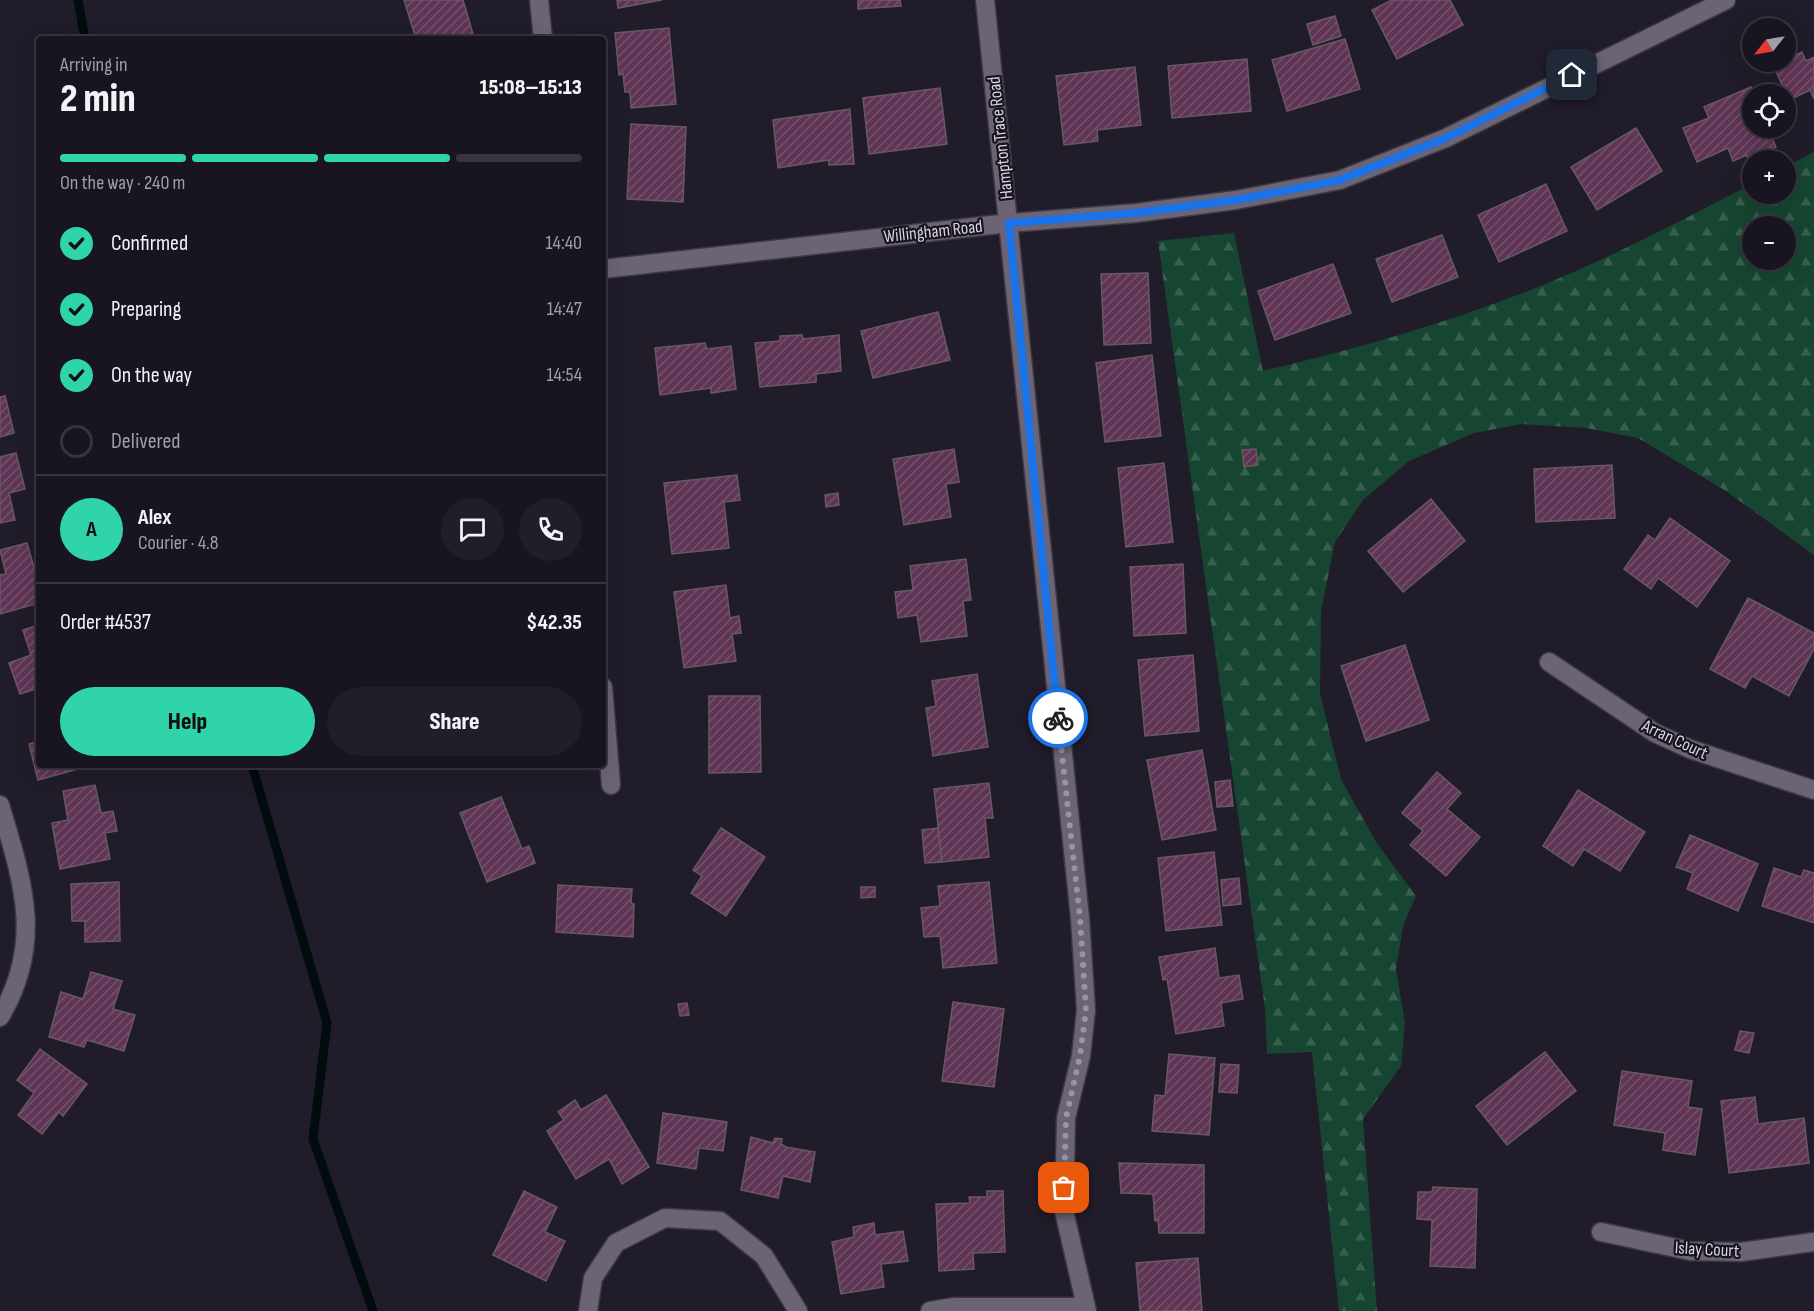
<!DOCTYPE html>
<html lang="en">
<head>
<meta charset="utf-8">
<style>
	:root { --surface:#191520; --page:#221e29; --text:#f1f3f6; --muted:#9f9fa5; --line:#37343e; --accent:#2fd4aa }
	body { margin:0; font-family:"Sofia Sans Condensed",sans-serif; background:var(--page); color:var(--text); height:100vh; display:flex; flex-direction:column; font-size:22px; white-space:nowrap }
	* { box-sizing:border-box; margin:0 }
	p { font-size:20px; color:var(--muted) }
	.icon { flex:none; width:33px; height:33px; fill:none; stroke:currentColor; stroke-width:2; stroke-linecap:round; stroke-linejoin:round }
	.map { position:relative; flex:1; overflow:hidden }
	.details { position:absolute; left:36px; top:36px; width:570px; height:732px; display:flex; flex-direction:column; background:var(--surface); border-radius:6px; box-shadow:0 6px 24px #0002,0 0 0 2px var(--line) }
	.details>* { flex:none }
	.needle { width:39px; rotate:239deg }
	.tools { position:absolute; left:1742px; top:18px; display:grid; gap:12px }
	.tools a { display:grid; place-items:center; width:54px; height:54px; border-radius:50%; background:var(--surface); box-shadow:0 6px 24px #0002,0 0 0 2px var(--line); font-size:30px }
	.pin { position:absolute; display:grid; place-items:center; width:51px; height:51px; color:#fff; margin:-26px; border-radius:12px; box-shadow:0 3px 9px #0006 }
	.courier { position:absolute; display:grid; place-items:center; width:60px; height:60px; margin:-30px; border:4px solid #1a73e8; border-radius:50%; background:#fff; color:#222; box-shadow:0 2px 8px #0007 }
	.summary em { font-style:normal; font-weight:800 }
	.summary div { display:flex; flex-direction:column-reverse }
	.summary { display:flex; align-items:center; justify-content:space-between; height:102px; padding:0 24px }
	h1 { font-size:39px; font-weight:800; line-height:45px }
	.bar { display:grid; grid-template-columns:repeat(4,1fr); gap:9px 6px; align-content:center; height:72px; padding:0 24px }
	.bar i { height:8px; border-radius:4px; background:var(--line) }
	.bar .on { background:var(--accent) }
	.bar p { grid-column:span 4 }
	.line { display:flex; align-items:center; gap:15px; padding:0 24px; border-top:2px solid var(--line) }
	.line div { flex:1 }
	.round { display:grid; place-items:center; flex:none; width:63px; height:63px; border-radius:32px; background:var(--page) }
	ol { padding:0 24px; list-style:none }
	li { display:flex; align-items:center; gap:18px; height:66px }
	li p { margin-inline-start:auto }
	li .icon { padding:6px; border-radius:50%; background:var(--accent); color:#111; stroke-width:4 }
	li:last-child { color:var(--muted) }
	li i { width:33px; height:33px; border:3px solid var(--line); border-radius:50% }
	.action { display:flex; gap:12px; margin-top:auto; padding:12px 24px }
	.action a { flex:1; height:69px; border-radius:36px; background:var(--accent); color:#111; font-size:24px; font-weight:800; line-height:69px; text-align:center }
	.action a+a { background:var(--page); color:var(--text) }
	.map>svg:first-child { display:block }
	.forest { fill:url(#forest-firs); fill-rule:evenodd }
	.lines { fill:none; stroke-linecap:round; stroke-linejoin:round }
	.stream { stroke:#000c0e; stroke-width:9 }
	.building { fill:url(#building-hatch); stroke:#695864; stroke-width:1.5 }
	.minor-casing { stroke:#3c3843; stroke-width:21 }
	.minor { stroke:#6a6475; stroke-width:18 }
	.done { stroke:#9894a0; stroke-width:6; stroke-dasharray:0 10.8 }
	.route { stroke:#1a73e8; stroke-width:8 }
	.labels { text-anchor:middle; stroke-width:4.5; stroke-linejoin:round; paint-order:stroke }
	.street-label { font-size:18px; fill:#d8d5df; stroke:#181320 }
</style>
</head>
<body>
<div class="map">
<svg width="1814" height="1311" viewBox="0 0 1814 1311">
	<defs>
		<pattern id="forest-firs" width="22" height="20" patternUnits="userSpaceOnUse" patternTransform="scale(1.5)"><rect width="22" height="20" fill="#164531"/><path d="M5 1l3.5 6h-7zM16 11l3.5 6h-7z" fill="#375f4e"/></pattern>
		<pattern id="building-hatch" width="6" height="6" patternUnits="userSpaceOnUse" patternTransform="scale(1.5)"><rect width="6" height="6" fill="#5f3555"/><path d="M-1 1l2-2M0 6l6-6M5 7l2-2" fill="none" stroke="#75516d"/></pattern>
	</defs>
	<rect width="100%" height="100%" fill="#211c2a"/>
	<path class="forest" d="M1814,152V555L1726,491L1638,438L1586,428L1522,424L1474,433L1409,461L1363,500L1335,542L1321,611L1320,694L1341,779L1376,842L1416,896L1403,926L1396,969L1405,1023L1401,1066L1363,1119L1377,1311H1339L1312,1052L1267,1054L1265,1009L1158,241L1234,233L1263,371C1355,349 1445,324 1533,289C1609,259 1680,221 1752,184V194H1785V167ZM1752,226H1785V260H1752Z"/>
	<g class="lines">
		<g class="stream">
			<path d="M78,0L85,39"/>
			<path d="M252,765L327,1023L313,1139L373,1311"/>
		</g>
	</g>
	<g class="building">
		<path d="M404,0H463L473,34L455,39H416Z"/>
		<path d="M617,0H662L618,8Z"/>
		<path d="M858,0H900L901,6L858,9Z"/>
		<path d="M1392,0H1450L1463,25L1397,59L1372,10Z"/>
		<path d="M1335,16L1341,36L1313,45L1307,24Z"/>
		<path d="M669,28L676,104L631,108L630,92H625L623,74L619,75L615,33Z"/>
		<path d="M1345,39L1360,89L1287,111L1272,60Z"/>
		<path d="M1802,52L1806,61L1814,57V99L1810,90L1789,100L1773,65Z"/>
		<path d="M1247,59L1251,111L1172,118L1168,66Z"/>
		<path d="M1135,67L1141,125L1097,130L1098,141L1064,145L1056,76Z"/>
		<path d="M1751,87L1754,94L1752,128H1768L1776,147L1748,159L1747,155L1733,161L1728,148L1697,162L1683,128L1709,118L1704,107Z"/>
		<path d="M940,88L947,144L869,154L863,98Z"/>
		<path d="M850,109L854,164L829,165V160L778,168L773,120Z"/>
		<path d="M631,124L686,127L683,202L627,199Z"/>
		<path d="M1636,128L1662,171L1597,210L1571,167Z"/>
		<path d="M1546,184L1567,231L1499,262L1478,215Z"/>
		<path d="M1442,235L1458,277L1392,302L1376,259Z"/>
		<path d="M1333,264L1351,313L1275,340L1258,291Z"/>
		<path d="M1148,273L1151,343L1104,345L1101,274Z"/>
		<path d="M938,312L950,360L873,378L861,331Z"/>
		<path d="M802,335L803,339L839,335L841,371L816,374V382L760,387L755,343L780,341V336Z"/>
		<path d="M705,343L707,349L731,346L736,389L711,393V388L660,395L655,348Z"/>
		<path d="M1152,355L1161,436L1105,442L1096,363Z"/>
		<path d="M5,396L14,433L0,437V397Z"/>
		<path d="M954,449L959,482L946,484L951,517L904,525L893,459Z"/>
		<path d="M1256,449L1258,465L1244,467L1242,450Z"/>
		<path d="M16,453L25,489L9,493L15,520L0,523V457Z"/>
		<path d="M1164,463L1173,542L1126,547L1118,468Z"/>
		<path d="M1612,465L1615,518L1536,522L1534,469Z"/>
		<path d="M737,475L740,500L724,502L729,548L672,554L664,483Z"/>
		<path d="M838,493L839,505L826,507L825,495Z"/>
		<path d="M1431,499L1465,541L1403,592L1368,551Z"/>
		<path d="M1670,518L1730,561L1697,607L1658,578L1651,589L1624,569L1648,535L1655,540Z"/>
		<path d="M27,543L39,585V603L0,614V575L6,574L0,550Z"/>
		<path d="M966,559L971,600L963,601L967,636L921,642L917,615L898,618L895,592L913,590L910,566Z"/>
		<path d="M1183,564L1186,633L1134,636L1130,567Z"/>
		<path d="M726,585L730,618L739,616L741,633L732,634L736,661L684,668L674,592Z"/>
		<path d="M1748,598L1814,633V649L1789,696L1752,676L1745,688L1710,669Z"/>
		<path d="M39,625V688L20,694L9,663L31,655L23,630Z"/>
		<path d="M1405,645L1429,720L1366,741L1341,666Z"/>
		<path d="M1193,655L1199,731L1145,736L1138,660Z"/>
		<path d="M977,674L988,747L933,756L926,708L936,706L932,681Z"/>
		<path d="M709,696H760L761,772L709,773Z"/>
		<path d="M39,741V765L85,767L38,780L29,744Z"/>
		<path d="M1202,750L1216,830L1162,840L1147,760Z"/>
		<path d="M1437,772L1461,793L1447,809L1480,837L1446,876L1410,845L1423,831L1402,813Z"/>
		<path d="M1230,780L1233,806L1217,807L1215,782Z"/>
		<path d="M989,783L993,818H985L989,857L942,862L934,789Z"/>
		<path d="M95,785L101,813L113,811L117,831L105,833L110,859L60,869L52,823L68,820L63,791Z"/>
		<path d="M1578,790L1645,832L1620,871L1584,849L1573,866L1543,846Z"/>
		<path d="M501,797L522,849L529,846L535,863L487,882L460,813Z"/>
		<path d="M721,828L765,857L726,916L691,893L702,876L693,870Z"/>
		<path d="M938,828L942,862L925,863L922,830Z"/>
		<path d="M1690,835L1758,864L1738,911L1687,889L1693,873L1676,867Z"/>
		<path d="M1214,852L1222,925L1166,931L1158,858Z"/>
		<path d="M1774,868L1801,877L1804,870L1814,873V923L1762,906Z"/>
		<path d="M1239,878L1241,904L1223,906L1221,880Z"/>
		<path d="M119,882L120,941L85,942V921H72L71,884Z"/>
		<path d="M989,882L997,963L943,968L940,936L924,937L921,908L940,906L938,886Z"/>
		<path d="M558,885L632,889L631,903L634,904L633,937L556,932Z"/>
		<path d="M861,887H875V897L861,898Z"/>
		<path d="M1215,948L1219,978L1239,975L1243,999L1221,1003L1224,1026L1176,1034L1167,979L1163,980L1159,957Z"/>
		<path d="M91,972L122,981L113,1009L135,1015L124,1051L87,1040L84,1047L49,1037L61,992L83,999Z"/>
		<path d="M953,1002L1004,1009L994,1087L942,1081Z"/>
		<path d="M687,1003L689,1015L680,1016L678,1004Z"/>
		<path d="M1740,1031L1754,1033L1749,1053L1735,1050Z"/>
		<path d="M40,1049L87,1084L63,1116L59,1112L42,1134L18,1115L34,1093L17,1080Z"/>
		<path d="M1545,1052L1576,1091L1507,1145L1476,1106Z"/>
		<path d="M1169,1054L1215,1058L1209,1135L1152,1131L1155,1095L1165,1096Z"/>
		<path d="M1221,1064L1239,1065L1237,1093L1219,1092Z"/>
		<path d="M1622,1071L1692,1081L1688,1107L1702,1109L1695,1155L1663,1150L1665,1133L1614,1125Z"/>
		<path d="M606,1095L649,1167L622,1184L609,1159L576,1179L547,1131L564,1120L558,1112L575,1100L581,1110Z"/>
		<path d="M1755,1097L1758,1124L1804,1118L1809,1163L1729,1173L1721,1101Z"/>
		<path d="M663,1113L727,1122L723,1151L699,1148L696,1169L657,1163Z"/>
		<path d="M751,1137L773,1143L775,1138L782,1139L781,1144L786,1147L815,1152L810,1182L783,1176L778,1198L741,1190Z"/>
		<path d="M1119,1163L1204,1165V1233H1159L1158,1220L1155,1221L1153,1194L1121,1193Z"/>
		<path d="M1433,1187L1477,1189L1475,1268L1430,1266L1432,1220L1417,1219L1418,1192H1432Z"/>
		<path d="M524,1191L557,1207L545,1232L565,1241L546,1281L493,1255Z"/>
		<path d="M987,1191H1003L1005,1252L973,1253L974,1269L939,1271L936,1204L970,1203L969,1197H987Z"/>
		<path d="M874,1223L875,1235L903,1231L908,1261L881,1264L884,1287L841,1294L832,1242L854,1237L853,1227Z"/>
		<path d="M1198,1258L1202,1311H1140L1136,1263Z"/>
	</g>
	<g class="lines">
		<g class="minor-casing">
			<g id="minor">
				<path d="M539,0L543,39"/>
				<path d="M985,0L1080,918L1086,1010L1081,1056L1066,1118L1064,1211L1087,1311"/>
				<path d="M603,269L1009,223L1136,213L1236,200L1340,180L1446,138L1726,0"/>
				<path d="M1549,662L1655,733L1690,749L1814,790"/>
				<path d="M603,687L611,785"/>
				<path d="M0,805C23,882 44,943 0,1017"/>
				<path d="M1601,1232L1690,1251L1741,1252L1814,1242"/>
				<path d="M588,1311L593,1278L616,1243L665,1218L720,1221L764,1256L798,1311"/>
				<path d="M930,1311L954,1307H1086"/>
			</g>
		</g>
		<use href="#minor" class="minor"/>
	</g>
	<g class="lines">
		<path class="done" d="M1058,718L1080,918L1086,1010L1080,1056L1066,1118L1064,1188"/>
		<path class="route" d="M1058,718L1009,223L1136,213L1236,200L1340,180L1446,138L1572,75"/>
	</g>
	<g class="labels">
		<g class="street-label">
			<text transform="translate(1000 138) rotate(-96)" y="6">Hampton Trace Road</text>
			<text transform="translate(933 231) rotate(-6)" y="6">Willingham Road</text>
			<text transform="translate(1675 739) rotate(25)" y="6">Arran Court</text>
			<text transform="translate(1707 1249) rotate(3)" y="6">Islay Court</text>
		</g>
	</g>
</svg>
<div class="tools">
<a><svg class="needle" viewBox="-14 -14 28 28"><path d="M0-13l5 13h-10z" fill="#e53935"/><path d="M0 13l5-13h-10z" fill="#9f9fa5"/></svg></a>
<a><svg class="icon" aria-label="locate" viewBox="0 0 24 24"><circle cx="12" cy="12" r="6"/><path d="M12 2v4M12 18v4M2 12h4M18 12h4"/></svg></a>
<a>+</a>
<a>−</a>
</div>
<div class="pin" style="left:1064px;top:1188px;background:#ea580c"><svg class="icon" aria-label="bag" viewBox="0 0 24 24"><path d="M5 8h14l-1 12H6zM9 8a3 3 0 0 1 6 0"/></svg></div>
<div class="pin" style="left:1572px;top:75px;background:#1f2937"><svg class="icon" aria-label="home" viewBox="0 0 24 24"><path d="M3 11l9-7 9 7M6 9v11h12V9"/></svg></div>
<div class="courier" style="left:1058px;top:718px"><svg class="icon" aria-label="bike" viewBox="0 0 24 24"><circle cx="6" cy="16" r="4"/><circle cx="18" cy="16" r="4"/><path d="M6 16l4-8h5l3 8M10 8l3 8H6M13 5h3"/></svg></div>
<section class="details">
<div class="summary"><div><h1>2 min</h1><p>Arriving in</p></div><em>15:08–15:13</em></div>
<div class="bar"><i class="on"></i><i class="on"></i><i class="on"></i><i></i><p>On the way · 240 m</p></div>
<ol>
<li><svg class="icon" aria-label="check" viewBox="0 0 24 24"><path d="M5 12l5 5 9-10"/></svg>Confirmed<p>14:40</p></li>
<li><svg class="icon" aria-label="check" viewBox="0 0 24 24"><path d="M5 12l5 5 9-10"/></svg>Preparing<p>14:47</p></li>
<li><svg class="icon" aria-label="check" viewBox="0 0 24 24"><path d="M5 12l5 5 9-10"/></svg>On the way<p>14:54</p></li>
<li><i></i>Delivered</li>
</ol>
<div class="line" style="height:108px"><b class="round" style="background:var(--accent);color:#111">A</b><div><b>Alex</b><p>Courier · 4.8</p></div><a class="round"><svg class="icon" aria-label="chat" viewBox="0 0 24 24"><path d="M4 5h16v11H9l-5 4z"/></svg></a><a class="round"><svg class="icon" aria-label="phone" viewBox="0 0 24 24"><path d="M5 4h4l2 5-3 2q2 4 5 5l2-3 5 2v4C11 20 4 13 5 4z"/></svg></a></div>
<div class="line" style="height:78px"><div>Order #4537</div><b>$42.35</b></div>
<div class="action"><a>Help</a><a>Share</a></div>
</section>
</div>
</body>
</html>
